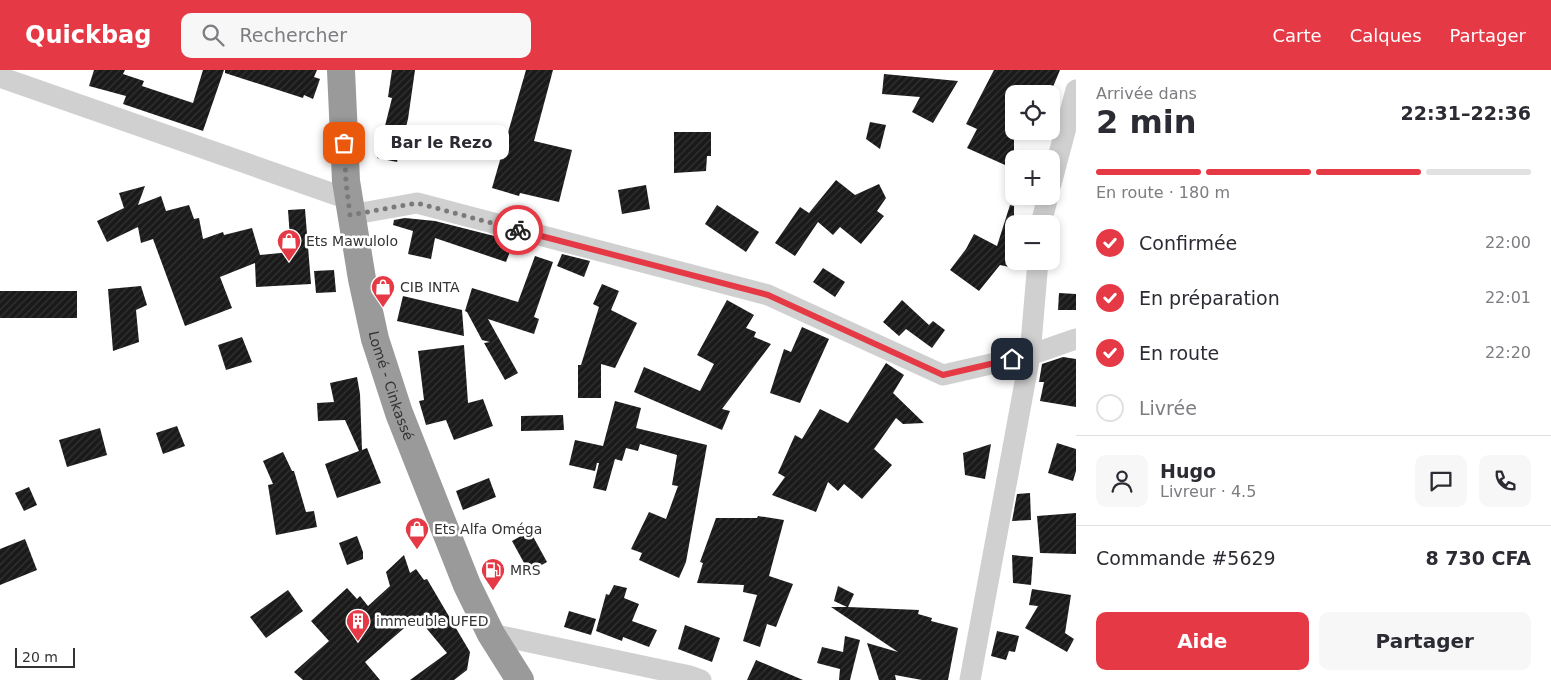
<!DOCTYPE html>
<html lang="fr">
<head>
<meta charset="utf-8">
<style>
	:root { --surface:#fff; --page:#f7f7f7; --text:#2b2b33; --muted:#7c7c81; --line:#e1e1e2; --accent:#e63946 }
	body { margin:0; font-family:"DejaVu Sans",sans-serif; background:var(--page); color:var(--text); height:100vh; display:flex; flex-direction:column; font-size:19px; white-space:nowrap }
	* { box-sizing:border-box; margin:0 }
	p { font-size:16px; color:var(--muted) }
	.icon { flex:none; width:28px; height:28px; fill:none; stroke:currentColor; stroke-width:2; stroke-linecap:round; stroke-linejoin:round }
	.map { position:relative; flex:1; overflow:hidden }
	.drawer { display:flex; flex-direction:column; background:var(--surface); width:475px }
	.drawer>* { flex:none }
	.tools { position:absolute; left:1005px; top:15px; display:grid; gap:10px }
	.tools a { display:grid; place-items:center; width:55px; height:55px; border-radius:10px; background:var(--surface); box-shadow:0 2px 8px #0003; font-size:25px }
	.scale { position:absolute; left:15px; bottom:12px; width:60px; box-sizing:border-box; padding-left:5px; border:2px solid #333; border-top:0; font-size:14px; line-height:18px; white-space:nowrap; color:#333; -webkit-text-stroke:4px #fff; paint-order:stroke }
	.pin { position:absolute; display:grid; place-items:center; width:42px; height:42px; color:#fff; margin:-21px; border-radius:10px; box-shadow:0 2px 8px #0006 }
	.courier { position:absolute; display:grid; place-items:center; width:50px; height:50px; margin:-25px; border:4px solid #e63946; border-radius:50%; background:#fff; color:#222; box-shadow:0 1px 6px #0007 }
	.bubble { position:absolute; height:35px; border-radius:10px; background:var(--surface); box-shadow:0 2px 8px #0003; font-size:16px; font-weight:700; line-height:35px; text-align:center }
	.overview em { font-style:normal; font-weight:700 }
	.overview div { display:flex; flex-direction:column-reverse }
	.overview { display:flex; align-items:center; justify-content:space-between; height:85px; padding:0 20px }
	h1 { font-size:32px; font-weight:700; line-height:38px }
	.bar { display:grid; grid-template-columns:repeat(4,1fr); gap:8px 5px; align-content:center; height:60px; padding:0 20px }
	.bar i { height:6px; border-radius:4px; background:var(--line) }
	.bar .on { background:var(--accent) }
	.bar p { grid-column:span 4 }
	.line { display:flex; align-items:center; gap:12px; padding:0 20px; border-top:1px solid var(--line) }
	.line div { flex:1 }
	.round { display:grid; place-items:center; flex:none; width:52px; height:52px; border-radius:10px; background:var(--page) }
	ol { padding:0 20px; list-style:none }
	li { display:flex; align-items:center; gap:15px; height:55px }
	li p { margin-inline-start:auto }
	li .icon { padding:5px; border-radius:50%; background:var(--accent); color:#fff; stroke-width:4 }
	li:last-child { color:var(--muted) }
	li i { width:28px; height:28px; border:2px solid var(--line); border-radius:50% }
	.cta { display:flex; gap:10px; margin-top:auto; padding:10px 20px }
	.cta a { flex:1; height:58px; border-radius:10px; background:var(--accent); color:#fff; font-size:20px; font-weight:700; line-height:58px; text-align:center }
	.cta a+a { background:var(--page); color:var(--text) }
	header { display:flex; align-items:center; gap:30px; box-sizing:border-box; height:70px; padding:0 25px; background:var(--accent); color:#fff }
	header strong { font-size:24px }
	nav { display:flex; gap:28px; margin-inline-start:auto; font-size:18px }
	.search { width:350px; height:45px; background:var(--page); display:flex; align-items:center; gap:12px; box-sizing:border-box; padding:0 18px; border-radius:10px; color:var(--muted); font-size:19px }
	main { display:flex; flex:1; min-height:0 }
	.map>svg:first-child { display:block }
	.building { fill:url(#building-hatch) }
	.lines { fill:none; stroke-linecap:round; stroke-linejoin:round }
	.street { stroke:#d0d0d0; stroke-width:21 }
	.highway { stroke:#9a9a9a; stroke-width:28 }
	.done { stroke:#7a7a7a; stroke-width:5; stroke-dasharray:0 9 }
	.route { stroke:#e63946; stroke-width:6 }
	.labels { text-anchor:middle; stroke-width:5; stroke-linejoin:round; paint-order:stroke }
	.poi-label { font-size:14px; fill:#333; stroke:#fff; text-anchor:start }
	.street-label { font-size:14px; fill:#333; stroke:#fff }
</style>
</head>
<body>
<header>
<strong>Quickbag</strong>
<div class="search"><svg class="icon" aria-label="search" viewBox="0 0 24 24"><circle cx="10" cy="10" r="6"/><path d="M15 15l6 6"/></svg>Rechercher</div>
<nav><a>Carte</a><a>Calques</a><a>Partager</a></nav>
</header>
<main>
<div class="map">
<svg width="1076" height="610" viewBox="0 0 1076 610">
	<defs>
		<pattern id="building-hatch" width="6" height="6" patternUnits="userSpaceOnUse" patternTransform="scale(1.25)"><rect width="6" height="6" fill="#1a1a1a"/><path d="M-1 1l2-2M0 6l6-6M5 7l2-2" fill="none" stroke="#333"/></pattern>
	</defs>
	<rect width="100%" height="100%" fill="#fff"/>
	<g class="building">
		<path d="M94,0H125L123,4L144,11L142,16L193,33L203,0H224L203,61L123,34L126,26L89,16Z"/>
		<path d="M225,0H317L314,7L320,9L313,29L304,25L303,28L225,3Z"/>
		<path d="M392,0H415L408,49L397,92L377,88L392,28L388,27Z"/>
		<path d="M526,0H553L534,71L572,80L559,132L520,123L519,126L492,118Z"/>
		<path d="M994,0H1060L1050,24H1014V99L967,78L977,59L966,54Z"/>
		<path d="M884,4L958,11L933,53L912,42L920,27L882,24Z"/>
		<path d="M870,52L886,55L880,79L866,69Z"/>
		<path d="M674,62H711V86H707L706,101L674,103Z"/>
		<path d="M836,110L855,125L879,114L886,128L877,141L884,146L861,174L840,157L833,165L818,152L795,186L775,173L800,137L809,143Z"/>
		<path d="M646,115L650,139L622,144L618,120Z"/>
		<path d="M145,116L138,135L161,126L166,141L189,135L194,149L199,148L203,169L223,162L224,165L252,158L260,185L291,182L288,140L305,139L311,214L256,217L255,193L220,207L232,238L185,256L153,169L141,173L138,157L107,172L97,151L124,138L119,123Z"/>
		<path d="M717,135L759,162L746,182L705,154Z"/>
		<path d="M1010,135L1014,136V198L1000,195L979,221L950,200L966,179L974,164L997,176Z"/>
		<path d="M405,148L435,151L514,171L506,192L435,168L431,189L408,184L413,161L393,155L394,150Z"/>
		<path d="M562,184L590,191L584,207L557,196Z"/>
		<path d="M535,186L553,192L534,247L539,249L534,264L488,249L518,303L505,310L484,273L490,272L482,270L467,242L465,241L472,218L518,232Z"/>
		<path d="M823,198L845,212L835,227L813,212Z"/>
		<path d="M334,200L336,222L316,223L314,201Z"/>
		<path d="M602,214L619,221L611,240L637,253L615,298L601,294V328H578V295H581L599,237L593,234Z"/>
		<path d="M141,216L147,235L136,240L139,272L113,281L108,219Z"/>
		<rect x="0" y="221" width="77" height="27"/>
		<path d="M1059,223L1076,224V240H1058Z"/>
		<path d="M403,226L462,240L464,266L397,251Z"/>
		<path d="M727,230L754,245L746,258L756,262L754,267L771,274L722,339L730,341L722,360L634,322L644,297L700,321L714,294L697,285Z"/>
		<path d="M902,230L929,255L933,251L945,260L932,278L906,259L899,266L883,252Z"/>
		<path d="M802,257L829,269L800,333L770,323L784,279L791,282Z"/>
		<path d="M242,267L252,292L226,300L218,275Z"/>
		<path d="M464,275L468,333L483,329L493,356L454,370L446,350L426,355L419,331L424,330L418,281Z"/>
		<path d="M1063,287L1076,289V337L1040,331L1044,312H1039L1042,294Z"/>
		<path d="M886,293L904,305L893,323L924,353L903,354L896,348L874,379L892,395L862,429L844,414L838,421L828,412L816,442L772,425L785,407L778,403L795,365L802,369L820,339L848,353Z"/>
		<path d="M357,307L360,324L362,380L367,378L381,413L337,428L325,394L359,381L345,350L318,351L317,333L334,332L330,313Z"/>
		<path d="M615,331L641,338L636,358L707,375L686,492L679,508L639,490L642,483L631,479L649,442L666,449L678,416L672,415L677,385L640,374L638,381L626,378L622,391L615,389L606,421L593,418L599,393H597L595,401L569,395L575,370L603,376Z"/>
		<path d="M563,345L564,360L521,361V346Z"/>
		<path d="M177,356L185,376L163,384L156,363Z"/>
		<path d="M100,358L107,385L67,397L59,370Z"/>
		<path d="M1057,373L1076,379V401L1073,411L1048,403Z"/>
		<path d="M991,374L985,409L965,405L963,383Z"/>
		<path d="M283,382L292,401H294L306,442L314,441L317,457L276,465L268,415L273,414L263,391Z"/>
		<path d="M489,408L496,427L463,440L456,421Z"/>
		<path d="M29,417L37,435L24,441L15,423Z"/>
		<path d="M1030,423L1031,450L1012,451L1017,424Z"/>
		<path d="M1076,443V484L1040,483L1037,446Z"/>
		<path d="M758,446L784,450L769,506L793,514L776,557L767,554L760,577L743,571L757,525L743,522L744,515L697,513L703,493L700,492L716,448H757Z"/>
		<path d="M530,461L547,492L529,502L512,471Z"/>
		<path d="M357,466L363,482V489L347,495L339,473Z"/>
		<path d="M25,469L37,500L0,515V479Z"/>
		<path d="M404,485L410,503L416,499L424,510L427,509L470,582L467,600L454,610H410L447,583L417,547L365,592L380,610H303L294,602L329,571L311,551L347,518L357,529L360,526L368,536L390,516L386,502Z"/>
		<path d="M1012,485L1033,487L1031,515L1013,513Z"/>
		<path d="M614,515L627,518L624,528L639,534L632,551L657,560L649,577L623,567L622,571L596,561L606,524L609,525Z"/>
		<path d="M838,516L854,524L848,537L919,540L918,544L932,548L931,551L958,558L948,610H922L895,605L896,610H879L867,573L898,582L831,537H847L834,531Z"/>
		<path d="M1032,519L1071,525L1065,563L1074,569L1067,582L1025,558L1038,536L1029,535Z"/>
		<path d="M288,520L303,541L266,568L250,547Z"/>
		<path d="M569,541L596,549L591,565L564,557Z"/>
		<path d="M685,555L720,568L712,592L678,579Z"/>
		<path d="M997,561L1019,566L1015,582L1009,581L1006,590L991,586Z"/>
		<path d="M845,566L860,570L850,610H839L840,599L817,593L822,577L843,582Z"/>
		<path d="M756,590L803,610H747Z"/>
	</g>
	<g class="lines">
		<g class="street">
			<path d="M0,7L348,129"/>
			<path d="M1051,114L1076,20"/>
			<path d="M350,145L417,133L768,225L943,305L1030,285L1076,269"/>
			<path d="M1041,154L1048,126"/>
			<path d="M491,564L690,606L701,610"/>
			<path d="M970,610L1030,285L1038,191"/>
		</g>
		<path class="highway" id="s1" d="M341,0L346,111L362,209L375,269L399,343L467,515L491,564L520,610"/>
	</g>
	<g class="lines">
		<path class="done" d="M344,73L346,112L350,145L417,133L518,160"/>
		<path class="route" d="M518,160L768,225L943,305L1012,289"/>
	</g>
	<defs>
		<g id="shop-pin" transform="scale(1.25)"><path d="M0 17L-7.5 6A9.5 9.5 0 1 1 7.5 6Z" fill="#e63946" stroke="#fff"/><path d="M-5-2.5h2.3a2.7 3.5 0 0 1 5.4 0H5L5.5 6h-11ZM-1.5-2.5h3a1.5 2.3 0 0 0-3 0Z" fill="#fff"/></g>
		<g id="fuel-pin" transform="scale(1.25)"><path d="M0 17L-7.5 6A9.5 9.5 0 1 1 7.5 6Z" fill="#e63946" stroke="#fff"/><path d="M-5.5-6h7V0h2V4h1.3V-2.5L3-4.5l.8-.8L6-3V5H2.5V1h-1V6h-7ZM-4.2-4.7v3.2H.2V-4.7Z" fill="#fff"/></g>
		<g id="building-pin" transform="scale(1.25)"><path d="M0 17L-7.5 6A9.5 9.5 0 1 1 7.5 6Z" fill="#e63946" stroke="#fff"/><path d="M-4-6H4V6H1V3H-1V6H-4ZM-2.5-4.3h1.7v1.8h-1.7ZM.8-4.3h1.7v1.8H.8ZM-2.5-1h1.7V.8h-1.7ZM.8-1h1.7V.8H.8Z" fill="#fff"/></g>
	</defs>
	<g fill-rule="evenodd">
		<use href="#shop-pin" x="289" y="171"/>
		<use href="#shop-pin" x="383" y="217"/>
		<use href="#shop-pin" x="417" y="459"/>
		<use href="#fuel-pin" x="493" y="500"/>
		<use href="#building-pin" x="358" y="551"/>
	</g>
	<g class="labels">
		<g class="poi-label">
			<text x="306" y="176">Ets Mawulolo</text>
			<text x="400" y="222">CIB INTA</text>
			<text x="434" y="464">Ets Alfa Oméga</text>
			<text x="510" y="505">MRS</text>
			<text x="376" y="556">immeuble UFED</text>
		</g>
		<g class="street-label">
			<text dy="5" stroke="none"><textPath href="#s1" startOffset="321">Lomé - Cinkassé</textPath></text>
		</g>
	</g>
</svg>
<div class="tools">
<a><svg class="icon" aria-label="locate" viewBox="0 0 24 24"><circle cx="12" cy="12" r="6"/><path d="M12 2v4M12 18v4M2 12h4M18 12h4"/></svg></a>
<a>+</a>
<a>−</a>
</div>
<div class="scale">20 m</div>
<div class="pin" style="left:344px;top:73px;background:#ea580c"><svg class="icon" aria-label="bag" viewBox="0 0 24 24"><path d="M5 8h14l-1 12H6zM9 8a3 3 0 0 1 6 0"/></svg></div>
<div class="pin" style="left:1012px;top:289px;background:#1f2937"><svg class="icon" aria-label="home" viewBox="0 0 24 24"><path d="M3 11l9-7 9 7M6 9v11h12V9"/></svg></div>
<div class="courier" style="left:518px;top:160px"><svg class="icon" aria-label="bike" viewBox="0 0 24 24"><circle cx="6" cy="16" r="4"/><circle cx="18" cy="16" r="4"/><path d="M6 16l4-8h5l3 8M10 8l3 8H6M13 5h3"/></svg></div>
<div class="bubble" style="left:374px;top:55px;width:135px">Bar le Rezo</div>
</div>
<section class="drawer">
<div class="overview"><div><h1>2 min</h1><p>Arrivée dans</p></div><em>22:31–22:36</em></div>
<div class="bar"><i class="on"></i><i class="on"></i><i class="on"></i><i></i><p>En route · 180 m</p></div>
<ol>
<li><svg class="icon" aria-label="check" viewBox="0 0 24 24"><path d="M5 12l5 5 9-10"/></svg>Confirmée<p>22:00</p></li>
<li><svg class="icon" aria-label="check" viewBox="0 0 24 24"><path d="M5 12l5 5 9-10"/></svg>En préparation<p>22:01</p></li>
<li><svg class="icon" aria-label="check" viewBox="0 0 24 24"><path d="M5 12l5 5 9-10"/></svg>En route<p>22:20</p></li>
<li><i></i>Livrée</li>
</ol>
<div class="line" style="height:90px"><a class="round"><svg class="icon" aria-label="person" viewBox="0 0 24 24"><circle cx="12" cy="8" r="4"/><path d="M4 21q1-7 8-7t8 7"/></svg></a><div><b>Hugo</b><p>Livreur · 4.5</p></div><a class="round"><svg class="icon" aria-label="chat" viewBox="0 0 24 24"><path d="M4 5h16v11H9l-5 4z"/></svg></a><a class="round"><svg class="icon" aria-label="phone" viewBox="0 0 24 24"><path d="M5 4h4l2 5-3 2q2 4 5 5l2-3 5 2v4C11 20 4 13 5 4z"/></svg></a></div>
<div class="line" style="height:65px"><div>Commande #5629</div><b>8 730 CFA</b></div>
<div class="cta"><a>Aide</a><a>Partager</a></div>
</section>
</main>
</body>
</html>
